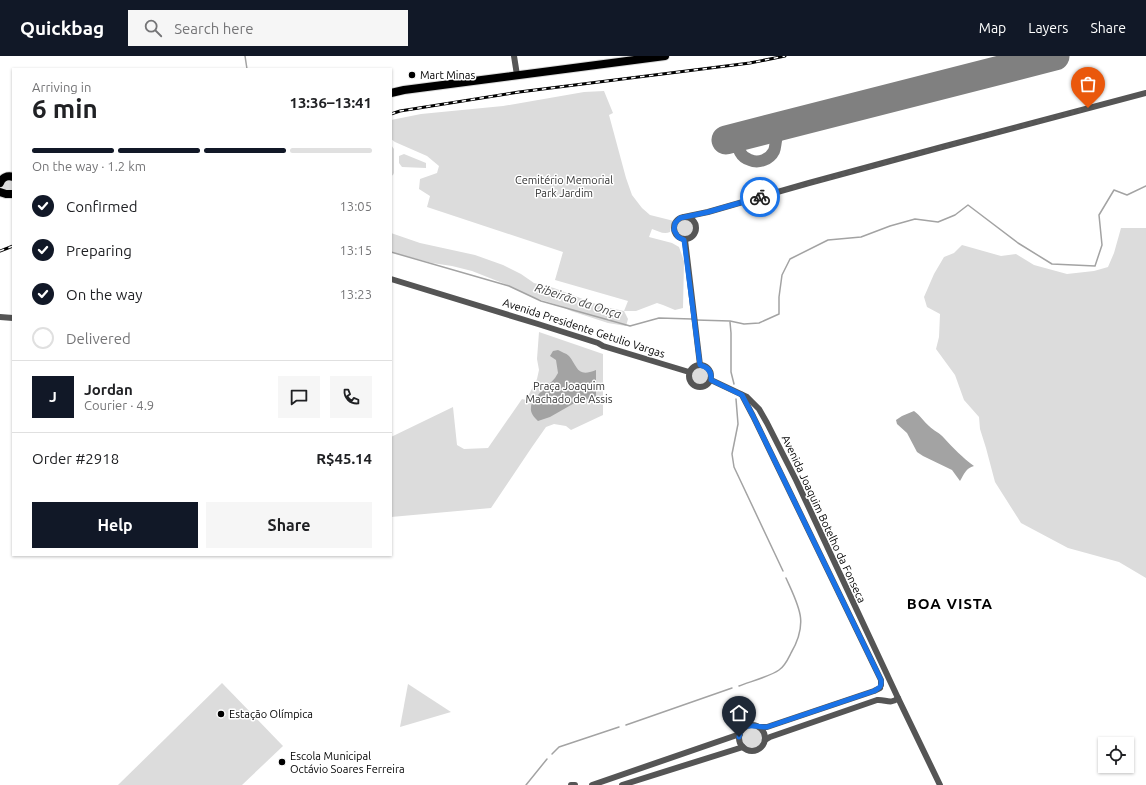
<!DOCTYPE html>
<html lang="en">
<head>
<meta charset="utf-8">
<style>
	:root { --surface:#fff; --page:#f6f6f6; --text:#202124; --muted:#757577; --line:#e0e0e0; --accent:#111827 }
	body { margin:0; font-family:Ubuntu,sans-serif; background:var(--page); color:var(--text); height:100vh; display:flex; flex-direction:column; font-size:15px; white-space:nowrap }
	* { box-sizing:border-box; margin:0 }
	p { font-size:13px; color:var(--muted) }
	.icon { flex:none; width:22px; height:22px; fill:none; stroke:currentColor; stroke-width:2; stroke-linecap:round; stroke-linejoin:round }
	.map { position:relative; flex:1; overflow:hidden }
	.sheet { position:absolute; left:12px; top:12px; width:380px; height:488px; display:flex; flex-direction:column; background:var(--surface); border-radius:0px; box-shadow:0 1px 3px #0004 }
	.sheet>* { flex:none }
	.fabs { position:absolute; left:1098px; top:681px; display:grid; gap:8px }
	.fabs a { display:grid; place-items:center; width:36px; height:36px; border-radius:0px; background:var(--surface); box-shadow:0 1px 3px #0004; font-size:20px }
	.pin { position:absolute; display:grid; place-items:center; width:34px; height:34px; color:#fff; margin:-41px -17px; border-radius:50% 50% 50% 0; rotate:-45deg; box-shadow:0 0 4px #0007 }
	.pin .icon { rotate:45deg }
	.courier { position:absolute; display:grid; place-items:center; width:40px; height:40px; margin:-20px; border:3px solid #1a73e8; border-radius:50%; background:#fff; color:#222; box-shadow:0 1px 5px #0007 }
	.headline em { font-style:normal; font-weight:700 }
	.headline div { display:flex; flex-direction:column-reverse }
	.headline { display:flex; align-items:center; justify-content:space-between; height:68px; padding:0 20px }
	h1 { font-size:26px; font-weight:700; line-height:30px }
	.bar { display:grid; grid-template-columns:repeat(4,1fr); gap:6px 4px; align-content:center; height:48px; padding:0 20px }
	.bar i { height:5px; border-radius:3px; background:var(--line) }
	.bar .current { background:var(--accent) }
	.bar p { grid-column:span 4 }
	.line { display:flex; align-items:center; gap:10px; padding:0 20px; border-top:1px solid var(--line) }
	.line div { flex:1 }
	.round { display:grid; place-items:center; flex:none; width:42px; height:42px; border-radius:0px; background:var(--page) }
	ol { padding:0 20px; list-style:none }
	li { display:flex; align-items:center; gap:12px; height:44px }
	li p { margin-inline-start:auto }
	li .icon { padding:4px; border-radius:50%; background:var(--accent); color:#fff; stroke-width:4 }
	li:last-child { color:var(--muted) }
	li i { width:22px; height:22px; border:2px solid var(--line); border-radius:50% }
	.action { display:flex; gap:8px; margin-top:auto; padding:8px 20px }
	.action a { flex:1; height:46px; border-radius:0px; background:var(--accent); color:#fff; font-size:16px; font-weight:700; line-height:46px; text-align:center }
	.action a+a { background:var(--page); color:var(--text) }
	header { display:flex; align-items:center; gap:24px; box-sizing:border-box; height:56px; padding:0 20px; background:var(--accent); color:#fff }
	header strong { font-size:19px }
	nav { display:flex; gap:22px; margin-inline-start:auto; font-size:14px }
	.search { width:280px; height:36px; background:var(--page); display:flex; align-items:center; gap:10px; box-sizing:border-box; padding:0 14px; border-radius:0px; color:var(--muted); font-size:15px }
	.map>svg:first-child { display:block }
	.green { fill:#dcdcdc }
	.water { fill:#a3a3a3 }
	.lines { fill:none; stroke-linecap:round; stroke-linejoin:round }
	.stream { stroke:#a3a3a3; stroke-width:1.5 }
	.taxiway { stroke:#808080; stroke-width:12 }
	.runway { stroke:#808080; stroke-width:29 }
	.major-casing { stroke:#dbdbdb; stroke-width:10 }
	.minor { stroke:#555; stroke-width:6 }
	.major { stroke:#000; stroke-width:8 }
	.rail-casing { stroke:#000; stroke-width:3 }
	.rail { stroke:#fff; stroke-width:1.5; stroke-dasharray:4.5; stroke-linecap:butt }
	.done { stroke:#595959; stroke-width:4; stroke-dasharray:0 7.2 }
	.route { stroke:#1a73e8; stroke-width:5 }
	.poi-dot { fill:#000; stroke:#fff; stroke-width:1.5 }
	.labels { text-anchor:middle; stroke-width:3; stroke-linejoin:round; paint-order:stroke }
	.poi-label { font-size:11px; fill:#000; stroke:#fff; text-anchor:start }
	.park-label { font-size:11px; fill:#333; stroke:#fff }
	.street-label { font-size:11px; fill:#000; stroke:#fff }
	.water-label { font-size:12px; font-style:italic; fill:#444; stroke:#fff }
	.district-label { font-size:15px; font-weight:bold; letter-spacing:1px; fill:#000; stroke:#fff }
</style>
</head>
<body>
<header>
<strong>Quickbag</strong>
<div class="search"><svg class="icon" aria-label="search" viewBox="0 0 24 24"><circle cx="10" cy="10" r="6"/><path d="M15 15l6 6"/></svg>Search here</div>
<nav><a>Map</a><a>Layers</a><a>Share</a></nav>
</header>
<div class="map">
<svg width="1146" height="729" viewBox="0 0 1146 729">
	<rect width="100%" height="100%" fill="#fff"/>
	<g class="green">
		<path d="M604,35L613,57L609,59L626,122L632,139L642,152L650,159L674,165L671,171L670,176C664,179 658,175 652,173L649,181L672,187L679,191L684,205L683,252L675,254L663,249L657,247L636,255H624L628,263L626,270L608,267L571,255L561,250L535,242L505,228L472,215L452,210L432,207L391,196V177L420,187L475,199L503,209L521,218L534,227L554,232L601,250L624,255L628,245L555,224L563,196L427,151L430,140L419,133L420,123L437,117L439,110L427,100L395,86L391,83V64L421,58L503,50L584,36Z"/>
		<path d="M391,89L394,93V117L393,119L391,120Z"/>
		<path d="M404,98L426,107V112L402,111L399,107V100Z"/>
		<circle cx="8" cy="129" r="5.5"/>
		<circle cx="685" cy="172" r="10"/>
		<path d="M1121,172H1146V522L1119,506L1068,492L1021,467L995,426L986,392L980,373L979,361L964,344L955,319L936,293L939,281L940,258L927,251L924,241L934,218L944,201L954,197L962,189L1001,200L1016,198L1034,209L1067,218L1094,215L1108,211L1114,197Z"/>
		<path d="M539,276L603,298V359L571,374L566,370L554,368L546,371L532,391L491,452L391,461V381L453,351L457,389L464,393L488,392L522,343L526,344L537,323L539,314L537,303Z"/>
		<circle cx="700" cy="320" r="10"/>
		<path d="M222,627L283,690L242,729H118Z"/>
		<path d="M408,628L451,656L400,671Z"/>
		<circle cx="752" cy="682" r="10"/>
	</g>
	<g class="water">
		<path d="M558,294C561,296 566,297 569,300C578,311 577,322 596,314V341L578,345L550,361L538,365C534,361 530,357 531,351C531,343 550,328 555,322L558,317L556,304L550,300L553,295Z"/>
		<path d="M914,355C920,359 924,366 929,370C934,375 940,377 944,382C954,393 962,401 974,410C966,412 964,418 960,425L952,414L923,400L917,396L907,377L897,368L896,364L902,360Z"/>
	</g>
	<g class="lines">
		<g class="stream">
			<path d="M245,0L247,13"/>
			<path d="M391,196L509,230L541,245L630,270L659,262L692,263"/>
			<path d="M696,264L730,265L744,268L759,267L779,258V241L782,219L790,203L828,184L861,181L890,170L915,163L938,166L955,159L968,149L1018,187L1052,208L1095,210L1102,189L1099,159L1114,134L1127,139L1146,130"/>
			<path d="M730,266L731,277V316L734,328"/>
			<path d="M736,343L738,368L732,398L734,411L783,515"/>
			<path d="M739,630C749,626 771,620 779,614C785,610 788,603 791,597C809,566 799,551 786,522"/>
			<path d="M626,669L732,632"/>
			<path d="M552,698L559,691L619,671"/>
			<path d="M526,729L547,703"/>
		</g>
		<path class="taxiway" d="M736,82C738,91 739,101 750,104C759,108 770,103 774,95C776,90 775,84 778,79C780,74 784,71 789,68"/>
		<path class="runway" d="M726,84L1055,0"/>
		<g class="major-casing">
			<g id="major">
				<path d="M391,37L404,34L665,0"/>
				<path d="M0,127C2,122 7,119 13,121"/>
				<path d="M0,136L6,138H13"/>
			</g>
		</g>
		<g class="minor">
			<path d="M514,0L517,19"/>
			<circle cx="685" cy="172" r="11"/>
			<path d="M684,161L708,156L809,127L942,91L1146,37"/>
			<path d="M685,184L700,309"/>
			<path d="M391,223L538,268L598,287L603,290L689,316"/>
			<path d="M0,261L13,262"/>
			<circle cx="700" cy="320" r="11"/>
			<path d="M711,324L747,341L759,353L767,367L796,424L898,642L940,729"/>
			<path d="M742,339L753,360L881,624V629"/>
			<circle cx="752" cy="682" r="13"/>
			<path d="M760,671H767L874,635L880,632"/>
			<path d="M765,684L770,681L877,644C885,643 891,649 898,642"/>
			<path d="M571,729H575"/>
			<path d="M592,729L740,678"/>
			<path d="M622,729L743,691"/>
		</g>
		<use href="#major" class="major"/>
		<g class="rail-casing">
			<g id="rail">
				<path d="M391,58L400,55L519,36L750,7L785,0"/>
				<path d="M0,195L13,190"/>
			</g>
		</g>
		<use href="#rail" class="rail"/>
	</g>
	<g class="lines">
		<path class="done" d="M760,141L942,91L1088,52"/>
		<path class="route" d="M739,681C742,663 756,672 767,671L874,635C879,632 882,631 881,624L753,360L742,339L711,324C712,316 708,311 700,309L684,184L678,181L674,174L675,167L680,162L708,156L760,141"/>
	</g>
	<g class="poi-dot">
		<circle cx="412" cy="19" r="4"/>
		<circle cx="221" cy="658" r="4"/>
		<circle cx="282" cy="706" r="4"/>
	</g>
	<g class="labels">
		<g class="poi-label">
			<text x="420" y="23">Mart Minas</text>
			<text x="229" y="662">Estação Olímpica</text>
			<text x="290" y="704">Escola Municipal<tspan x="290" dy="13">Octávio Soares Ferreira</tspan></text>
		</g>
		<g class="park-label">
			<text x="564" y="128">Cemitério Memorial<tspan x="564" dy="13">Park Jardim</tspan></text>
			<text x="569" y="334">Praça Joaquim<tspan x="569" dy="13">Machado de Assis</tspan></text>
		</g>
		<g class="street-label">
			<text transform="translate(584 272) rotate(18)" y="4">Avenida Presidente Getulio Vargas</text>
			<text transform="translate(824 463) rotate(65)" y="4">Avenida Joaquim Botelho da Fonseca</text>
		</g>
		<g class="water-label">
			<text transform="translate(578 245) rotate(18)" y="4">Ribeirão da Onça</text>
		</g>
		<g class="district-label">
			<text x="950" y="553">BOA VISTA</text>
		</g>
	</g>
</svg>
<div class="fabs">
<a><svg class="icon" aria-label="locate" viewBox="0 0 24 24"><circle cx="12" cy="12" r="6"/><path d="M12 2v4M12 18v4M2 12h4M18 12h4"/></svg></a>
</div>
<div class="pin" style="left:1088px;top:52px;background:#ea580c"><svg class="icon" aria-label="bag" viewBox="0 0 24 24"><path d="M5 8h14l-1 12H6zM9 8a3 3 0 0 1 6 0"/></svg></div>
<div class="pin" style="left:739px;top:681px;background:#1f2937"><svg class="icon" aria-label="home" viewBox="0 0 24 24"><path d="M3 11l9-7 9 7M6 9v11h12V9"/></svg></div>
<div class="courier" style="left:760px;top:141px"><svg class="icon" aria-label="bike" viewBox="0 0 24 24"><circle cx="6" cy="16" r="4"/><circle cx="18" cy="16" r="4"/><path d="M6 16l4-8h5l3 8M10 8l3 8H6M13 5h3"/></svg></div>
<section class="sheet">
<div class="headline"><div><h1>6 min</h1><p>Arriving in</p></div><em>13:36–13:41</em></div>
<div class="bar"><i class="current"></i><i class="current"></i><i class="current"></i><i></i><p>On the way · 1.2 km</p></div>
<ol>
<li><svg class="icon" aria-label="check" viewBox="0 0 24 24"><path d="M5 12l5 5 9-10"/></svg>Confirmed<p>13:05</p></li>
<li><svg class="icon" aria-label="check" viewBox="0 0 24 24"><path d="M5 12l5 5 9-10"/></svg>Preparing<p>13:15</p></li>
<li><svg class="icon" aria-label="check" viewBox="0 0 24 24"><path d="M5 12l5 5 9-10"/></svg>On the way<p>13:23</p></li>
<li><i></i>Delivered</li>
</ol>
<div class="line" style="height:72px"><b class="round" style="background:var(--accent);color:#fff">J</b><div><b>Jordan</b><p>Courier · 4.9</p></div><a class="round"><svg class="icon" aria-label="chat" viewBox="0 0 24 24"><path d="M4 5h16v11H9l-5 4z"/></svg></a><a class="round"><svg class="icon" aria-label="phone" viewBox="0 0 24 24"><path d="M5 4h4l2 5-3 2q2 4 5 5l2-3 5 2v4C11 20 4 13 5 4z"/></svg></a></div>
<div class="line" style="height:52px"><div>Order #2918</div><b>R$45.14</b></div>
<div class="action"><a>Help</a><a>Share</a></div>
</section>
</div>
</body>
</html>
